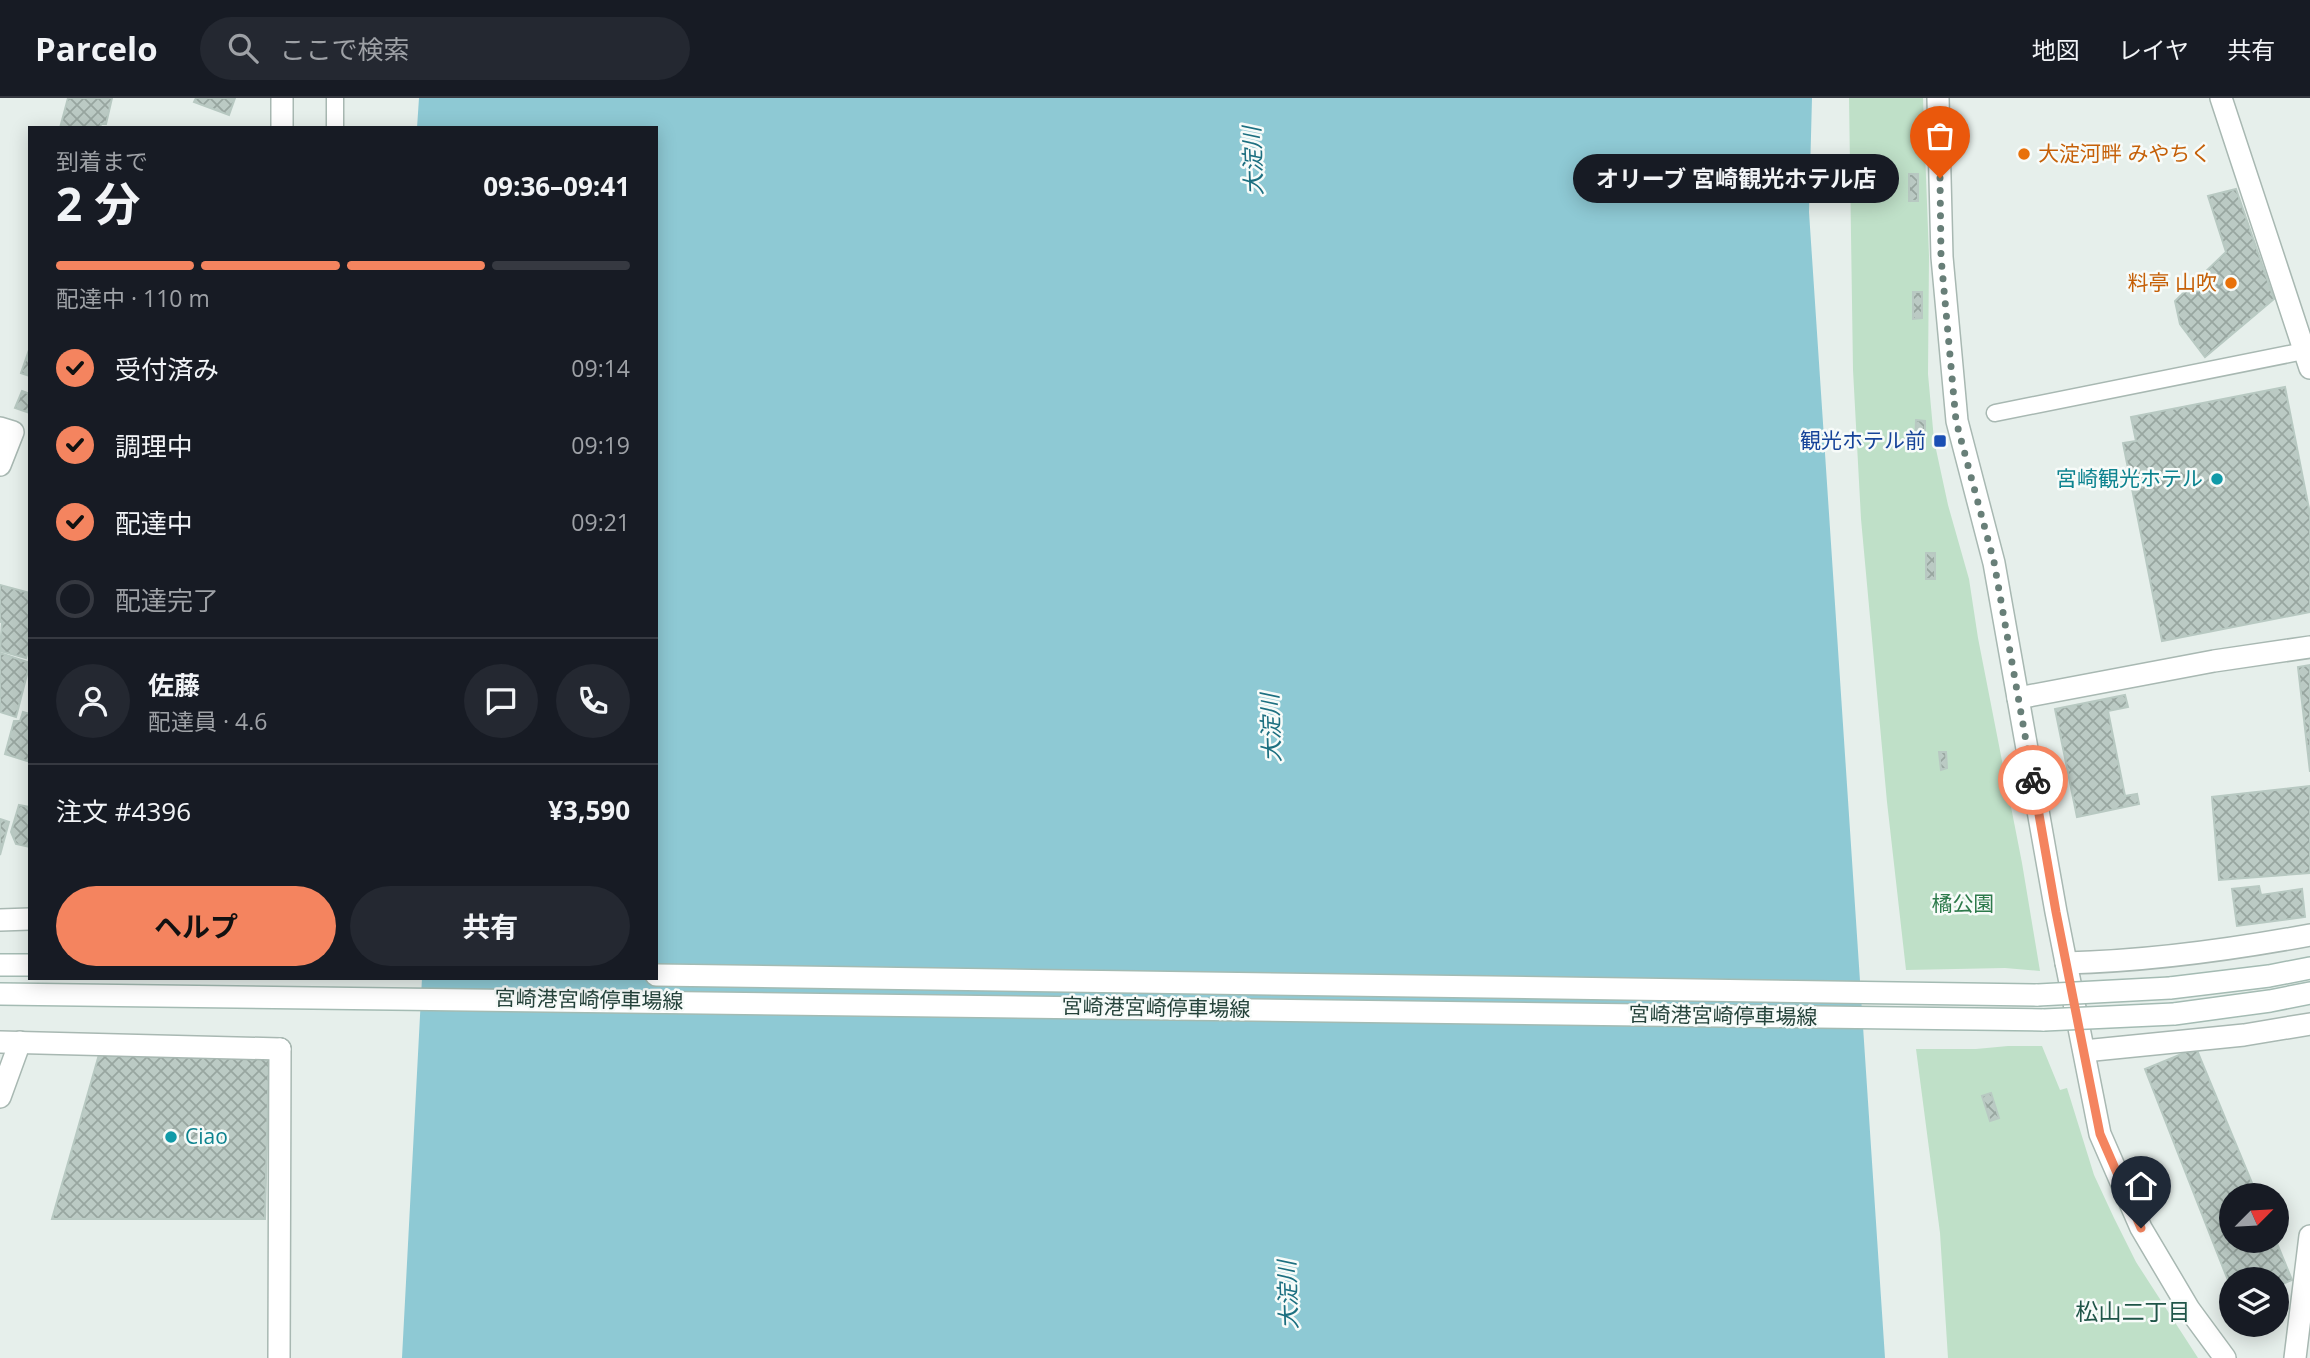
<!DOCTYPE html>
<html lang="ja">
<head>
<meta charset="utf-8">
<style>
	:root { --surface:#171b24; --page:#242831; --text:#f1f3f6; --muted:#9ea1a6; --line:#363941; --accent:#f4845f }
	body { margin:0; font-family:"Open Sans","Noto Sans JP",sans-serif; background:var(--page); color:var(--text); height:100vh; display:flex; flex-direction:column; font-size:26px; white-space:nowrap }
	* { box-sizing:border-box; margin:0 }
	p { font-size:23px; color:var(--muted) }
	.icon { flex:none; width:38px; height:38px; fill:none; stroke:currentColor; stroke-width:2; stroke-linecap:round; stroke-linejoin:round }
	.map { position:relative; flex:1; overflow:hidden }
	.details { position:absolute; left:28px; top:28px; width:630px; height:854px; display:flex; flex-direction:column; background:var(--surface); border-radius:0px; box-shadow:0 4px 18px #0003 }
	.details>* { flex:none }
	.needle { width:46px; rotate:66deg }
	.fabs { position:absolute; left:2219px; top:1085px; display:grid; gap:14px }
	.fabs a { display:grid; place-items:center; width:70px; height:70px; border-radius:50%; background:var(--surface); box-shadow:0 4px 18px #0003; font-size:35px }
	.pin { position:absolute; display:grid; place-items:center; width:60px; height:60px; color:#fff; margin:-72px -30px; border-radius:50% 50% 50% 0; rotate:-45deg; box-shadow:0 0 7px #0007 }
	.pin .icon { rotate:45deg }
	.courier { position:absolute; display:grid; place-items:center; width:70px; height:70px; margin:-35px; border:5px solid #f4845f; border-radius:50%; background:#fff; color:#222; box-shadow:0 2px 9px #0007 }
	.bubble { position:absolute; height:49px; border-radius:24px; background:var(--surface); box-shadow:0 4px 18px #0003; font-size:23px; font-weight:700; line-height:49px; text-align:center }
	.head em { font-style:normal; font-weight:700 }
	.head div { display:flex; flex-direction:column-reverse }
	.head { display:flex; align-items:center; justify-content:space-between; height:119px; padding:0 28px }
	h1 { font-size:46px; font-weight:700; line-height:52px }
	.bar { display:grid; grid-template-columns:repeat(4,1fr); gap:10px 7px; align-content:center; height:84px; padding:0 28px }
	.bar i { height:9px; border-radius:5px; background:var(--line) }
	.bar .current { background:var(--accent) }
	.bar p { grid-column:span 4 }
	.line { display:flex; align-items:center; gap:18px; padding:0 28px; border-top:2px solid var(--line) }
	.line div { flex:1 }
	.round { display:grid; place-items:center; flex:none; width:74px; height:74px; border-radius:37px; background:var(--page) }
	ol { padding:0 28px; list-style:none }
	li { display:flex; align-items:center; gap:21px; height:77px }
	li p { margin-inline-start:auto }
	li .icon { padding:7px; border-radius:50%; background:var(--accent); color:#111; stroke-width:4 }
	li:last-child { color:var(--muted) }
	li i { width:38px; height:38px; border:4px solid var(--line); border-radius:50% }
	.button { display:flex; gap:14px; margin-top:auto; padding:14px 28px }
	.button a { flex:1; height:80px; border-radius:42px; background:var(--accent); color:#111; font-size:28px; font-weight:700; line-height:80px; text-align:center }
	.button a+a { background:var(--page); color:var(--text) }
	header { display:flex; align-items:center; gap:42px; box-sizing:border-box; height:98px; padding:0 35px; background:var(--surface); border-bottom:2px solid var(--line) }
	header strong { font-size:33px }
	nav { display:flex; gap:38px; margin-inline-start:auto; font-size:24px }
	.search { width:490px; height:63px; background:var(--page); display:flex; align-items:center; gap:18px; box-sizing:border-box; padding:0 24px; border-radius:38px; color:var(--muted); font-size:26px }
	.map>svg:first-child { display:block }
	.green { fill:#bfe0c8 }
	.water { fill:#8ec9d4 }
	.building { fill:url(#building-cross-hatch); stroke:#b8c9c2; stroke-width:2 }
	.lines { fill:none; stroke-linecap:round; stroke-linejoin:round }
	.service-casing { stroke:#a8b8b2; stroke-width:19 }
	.minor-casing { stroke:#a8b8b2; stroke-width:24 }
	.tertiary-casing { stroke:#a8b8b2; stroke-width:24 }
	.secondary-casing { stroke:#a4bbb3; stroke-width:24 }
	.service { stroke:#fff; stroke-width:16 }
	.minor { stroke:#fff; stroke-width:21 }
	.tertiary { stroke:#fff; stroke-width:21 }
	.secondary { stroke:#fff; stroke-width:21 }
	.secondary-bridge-casing { stroke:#a4bbb3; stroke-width:24; stroke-linecap:butt }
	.secondary-bridge { stroke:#fff; stroke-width:21 }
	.done { stroke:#687f78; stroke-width:7; stroke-dasharray:0 12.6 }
	.route { stroke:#f4845f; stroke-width:9 }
	.food-dot { fill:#e8710a; stroke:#f7fbf9; stroke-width:2.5 }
	.transit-dot { fill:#1a4fb4; stroke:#f7fbf9; stroke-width:2.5 }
	.culture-dot { fill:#0f9aa8; stroke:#f7fbf9; stroke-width:2.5 }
	.labels { text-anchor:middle; stroke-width:5; stroke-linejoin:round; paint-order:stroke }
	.food-label { font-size:21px; fill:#c56008; stroke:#f7fbf9; text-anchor:start }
	.transit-label { font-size:21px; fill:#164399; stroke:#f7fbf9; text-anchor:end }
	.culture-label { font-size:21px; fill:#0d838f; stroke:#f7fbf9; text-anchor:end }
	.park-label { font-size:21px; fill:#2d7a4b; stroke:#f7fbf9 }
	.street-label { font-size:21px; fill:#24423a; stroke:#f7fbf9 }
	.water-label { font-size:23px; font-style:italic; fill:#1c6f80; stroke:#f7fbf9 }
	.neighbourhood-label { font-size:23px; fill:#1f5548; stroke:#f7fbf9 }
</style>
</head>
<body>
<header>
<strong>Parcelo</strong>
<div class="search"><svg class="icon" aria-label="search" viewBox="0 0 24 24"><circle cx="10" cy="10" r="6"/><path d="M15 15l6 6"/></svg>ここで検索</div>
<nav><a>地図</a><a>レイヤ</a><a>共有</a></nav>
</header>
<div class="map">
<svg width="2310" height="1260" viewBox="0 0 2310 1260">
	<defs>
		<pattern id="building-cross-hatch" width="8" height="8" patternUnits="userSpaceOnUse" patternTransform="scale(1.75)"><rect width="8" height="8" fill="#bbcac4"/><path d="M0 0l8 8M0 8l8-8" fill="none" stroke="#98a6a0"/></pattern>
	</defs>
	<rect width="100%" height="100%" fill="#e6efeb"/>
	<g class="green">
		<path d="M1849,0H1923L1929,158L1928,276L1934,342L1948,407L1969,481L1978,540L2022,765L2040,873L2005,870L1906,872L1887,704L1861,421L1853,272Z"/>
		<path d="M2008,948H2042L2060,992L2067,990L2094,1077L2114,1120L2136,1164L2198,1260H1948L1940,1135L1916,951H1976Z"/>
	</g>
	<path class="water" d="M419,0H1812L1809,114L1885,1260H402L422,880H656V30H417Z"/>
	<g class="building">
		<path d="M68,0H112L106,26H101L100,30H60Z"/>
		<path d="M196,0H235L229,17L194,4Z"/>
		<rect x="1909" y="76" width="9" height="27"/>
		<path d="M2236,91L2274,201L2205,259L2180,226L2175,203L2226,154L2208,98Z"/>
		<path d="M1913,194H1922V220L1913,221Z"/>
		<path d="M30,249V278L21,275Z"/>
		<path d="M2285,289L2310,416V514L2162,543L2123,345L2136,343L2131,319Z"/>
		<path d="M22,293L30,296V315L15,310Z"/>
		<path d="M1916,322L1925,323V349H1915Z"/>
		<rect x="1926" y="455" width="9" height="26"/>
		<path d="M0,487L30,495V547L26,560L0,553L2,524H0Z"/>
		<path d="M0,555L30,565L16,619L0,614Z"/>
		<path d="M2310,567V674L2298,569Z"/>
		<path d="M2125,597L2128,609L2108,613L2125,698L2137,696L2139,706L2077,719L2055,611Z"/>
		<path d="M23,614L30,616V664L5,656L14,623H20Z"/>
		<path d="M1939,654H1946L1947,670L1941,672Z"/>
		<path d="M2310,688V775L2219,782L2212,699Z"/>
		<path d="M19,707L30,709V749L16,746L11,734Z"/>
		<path d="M0,721L9,724L0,757Z"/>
		<path d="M2259,788L2261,797L2302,791L2305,819L2237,828L2232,791Z"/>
		<path d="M2196,950L2257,1097H2231V1143H2276L2292,1182L2277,1188V1181H2231V1190L2145,971Z"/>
		<path d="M100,953L269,957L265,1121H52Z"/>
		<path d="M1991,995L1999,1020L1990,1023L1982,998Z"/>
	</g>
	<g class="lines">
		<g class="service-casing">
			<g id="service">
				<path d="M335,30V0"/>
				<path d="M1995,315L2304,253"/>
			</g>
		</g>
		<g class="minor-casing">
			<g id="minor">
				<path d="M2221,0L2310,270"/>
				<path d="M282,30V0"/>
				<path d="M0,330L13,334L0,367"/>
				<path d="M2018,600L2214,563L2310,549"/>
				<path d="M0,999L20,944"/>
				<path d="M279,1260L280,951"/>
				<path d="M2295,1260L2310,1138"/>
			</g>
		</g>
		<g class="tertiary-casing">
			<g id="tertiary">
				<path d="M1938,0L1942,159L1957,323L1994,465L2056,814L2100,1036L2141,1130L2189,1211L2225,1260"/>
				<path d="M0,822L30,821"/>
				<path d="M2066,865C2148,863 2229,852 2310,837"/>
				<path d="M0,944L280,951"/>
				<path d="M2084,953L2244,937L2310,926"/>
			</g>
		</g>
		<g class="secondary-casing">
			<g id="secondary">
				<path d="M0,867H30"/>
				<path d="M656,877L2038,897"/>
				<path d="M2170,890L2269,878L2310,870"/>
				<path d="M0,896L2044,922"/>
				<path d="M2174,916L2270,903L2310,895"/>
			</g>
		</g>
		<use href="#service" class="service"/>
		<use href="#minor" class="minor"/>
		<use href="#tertiary" class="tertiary"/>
		<use href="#secondary" class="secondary"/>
		<g class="secondary-bridge-casing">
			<g id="secondary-bridge">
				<path d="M2038,897L2170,890"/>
				<path d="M2044,922L2174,916"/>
			</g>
		</g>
		<use href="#secondary-bridge" class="secondary-bridge"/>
	</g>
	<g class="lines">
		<path class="done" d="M1940,80L1941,159L1956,323L1994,464L2033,682"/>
		<path class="route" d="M2033,682L2056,814L2100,1036L2141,1130"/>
	</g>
	<g class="food-dot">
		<circle cx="2024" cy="56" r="7"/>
		<circle cx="2231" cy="185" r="7"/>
	</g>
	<rect class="transit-dot" x="1933" y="336" width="14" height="14" rx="3.5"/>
	<g class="culture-dot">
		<circle cx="2217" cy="381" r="7"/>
		<circle cx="171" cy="1039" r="7"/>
	</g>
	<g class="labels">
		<g class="food-label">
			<text x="2038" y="63">大淀河畔 みやちく</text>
			<text x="2217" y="192" text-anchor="end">料亭 山吹</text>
		</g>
		<g class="transit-label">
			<text x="1926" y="350">観光ホテル前</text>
		</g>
		<g class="culture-label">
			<text x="2203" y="388">宮崎観光ホテル</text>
			<text x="185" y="1046" text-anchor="start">Ciao</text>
		</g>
		<g class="park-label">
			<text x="1963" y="813">橘公園</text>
		</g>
		<g class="street-label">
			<text transform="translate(589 902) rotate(1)" y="7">宮崎港宮崎停車場線</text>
			<text transform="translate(1156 910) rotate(1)" y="7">宮崎港宮崎停車場線</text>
			<text transform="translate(1723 918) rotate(1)" y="7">宮崎港宮崎停車場線</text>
		</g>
		<g class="water-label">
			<text transform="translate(1253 63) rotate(-92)" y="8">大淀川</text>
			<text transform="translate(1271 630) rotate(-92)" y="8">大淀川</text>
			<text transform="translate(1288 1197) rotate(-92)" y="8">大淀川</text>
		</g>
		<g class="neighbourhood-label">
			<text x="2133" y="1222">松山二丁目</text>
		</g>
	</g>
</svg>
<div class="fabs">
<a><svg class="needle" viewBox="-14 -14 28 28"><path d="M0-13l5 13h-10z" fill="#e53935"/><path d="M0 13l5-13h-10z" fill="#9ea1a6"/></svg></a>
<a><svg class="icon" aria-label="layers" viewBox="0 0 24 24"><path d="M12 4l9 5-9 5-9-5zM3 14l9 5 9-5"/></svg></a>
</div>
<div class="pin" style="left:1940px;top:80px;background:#ea580c"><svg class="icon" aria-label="bag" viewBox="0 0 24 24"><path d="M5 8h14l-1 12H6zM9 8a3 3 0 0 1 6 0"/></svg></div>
<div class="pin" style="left:2141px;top:1130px;background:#1f2937"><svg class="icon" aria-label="home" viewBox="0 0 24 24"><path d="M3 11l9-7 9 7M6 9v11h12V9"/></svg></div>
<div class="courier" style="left:2033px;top:682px"><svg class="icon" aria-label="bike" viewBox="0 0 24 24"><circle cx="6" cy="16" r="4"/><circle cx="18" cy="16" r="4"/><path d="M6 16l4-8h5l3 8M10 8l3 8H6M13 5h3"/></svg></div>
<div class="bubble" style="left:1573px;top:56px;width:326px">オリーブ 宮崎観光ホテル店</div>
<section class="details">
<div class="head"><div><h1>2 分</h1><p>到着まで</p></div><em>09:36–09:41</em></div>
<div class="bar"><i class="current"></i><i class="current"></i><i class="current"></i><i></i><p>配達中 · 110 m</p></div>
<ol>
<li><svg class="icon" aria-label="check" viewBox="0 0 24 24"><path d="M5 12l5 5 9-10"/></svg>受付済み<p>09:14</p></li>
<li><svg class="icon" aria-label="check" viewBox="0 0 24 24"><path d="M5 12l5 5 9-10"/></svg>調理中<p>09:19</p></li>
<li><svg class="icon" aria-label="check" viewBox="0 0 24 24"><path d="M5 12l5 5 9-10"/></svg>配達中<p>09:21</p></li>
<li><i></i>配達完了</li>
</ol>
<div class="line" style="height:126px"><a class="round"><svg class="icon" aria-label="person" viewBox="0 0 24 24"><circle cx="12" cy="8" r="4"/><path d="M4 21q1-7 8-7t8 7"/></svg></a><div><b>佐藤</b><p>配達員 · 4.6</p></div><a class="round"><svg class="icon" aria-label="chat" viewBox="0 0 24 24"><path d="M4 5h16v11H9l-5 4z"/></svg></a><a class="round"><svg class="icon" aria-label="phone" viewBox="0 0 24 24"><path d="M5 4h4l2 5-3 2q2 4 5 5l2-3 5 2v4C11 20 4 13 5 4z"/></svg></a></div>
<div class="line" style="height:91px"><div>注文 #4396</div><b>¥3,590</b></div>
<div class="button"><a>ヘルプ</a><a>共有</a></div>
</section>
</div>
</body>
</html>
